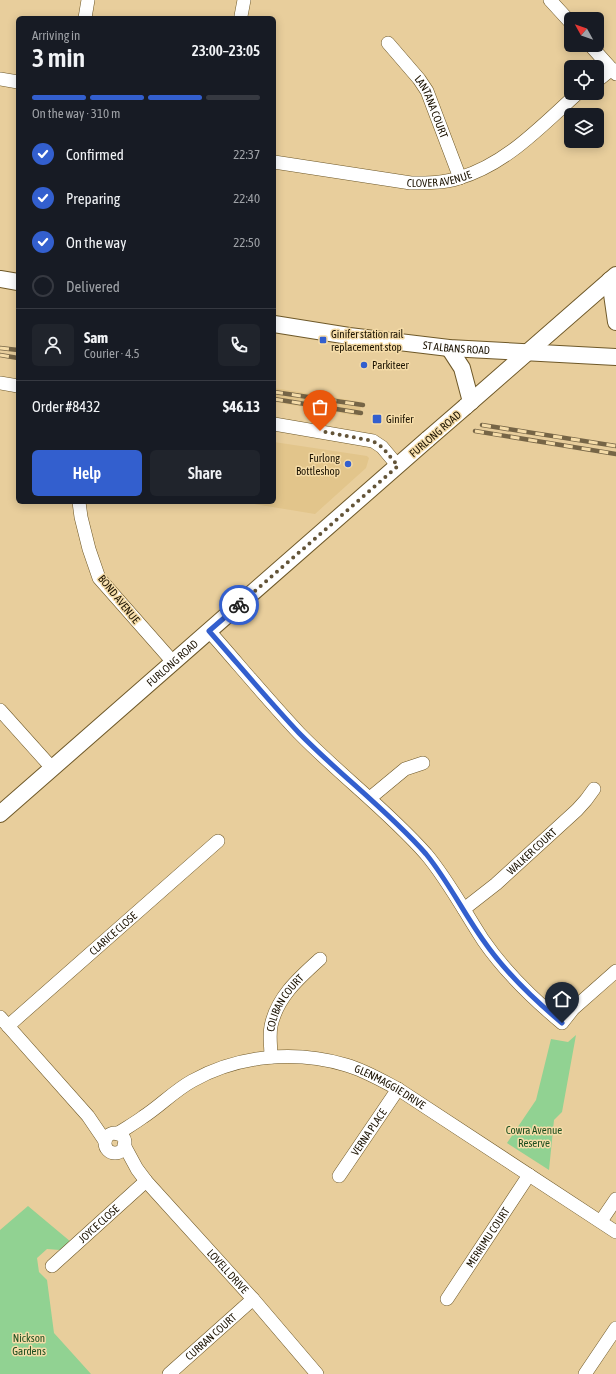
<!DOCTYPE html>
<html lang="en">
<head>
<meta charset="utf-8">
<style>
	:root { --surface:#171b24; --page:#20242c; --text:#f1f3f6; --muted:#9ea1a6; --line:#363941; --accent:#335fce }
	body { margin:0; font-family:"Asap Condensed",sans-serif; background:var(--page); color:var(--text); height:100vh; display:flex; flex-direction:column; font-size:15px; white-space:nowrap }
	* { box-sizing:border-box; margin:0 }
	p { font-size:13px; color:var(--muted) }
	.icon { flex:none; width:22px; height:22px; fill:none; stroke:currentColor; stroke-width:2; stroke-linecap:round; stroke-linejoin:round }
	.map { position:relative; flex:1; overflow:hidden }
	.drawer { position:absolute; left:16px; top:16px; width:260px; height:488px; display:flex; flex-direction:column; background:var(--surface); border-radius:6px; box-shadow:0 2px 10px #0003 }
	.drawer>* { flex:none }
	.needle { width:26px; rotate:310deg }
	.fabs { position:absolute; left:564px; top:12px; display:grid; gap:8px }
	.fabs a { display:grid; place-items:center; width:40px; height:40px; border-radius:6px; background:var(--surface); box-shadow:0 2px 10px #0003; font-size:20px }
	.pin { position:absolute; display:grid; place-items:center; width:34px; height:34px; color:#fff; margin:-41px -17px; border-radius:50% 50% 50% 0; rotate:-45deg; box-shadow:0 0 4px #0007 }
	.pin .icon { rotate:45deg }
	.courier { position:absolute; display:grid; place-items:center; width:40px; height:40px; margin:-20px; border:3px solid #335fce; border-radius:50%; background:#fff; color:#222; box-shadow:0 1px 5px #0007 }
	.head em { font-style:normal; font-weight:600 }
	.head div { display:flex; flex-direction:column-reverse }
	.head { display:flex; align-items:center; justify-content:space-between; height:68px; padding:0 16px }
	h1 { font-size:26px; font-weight:600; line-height:30px }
	.bar { display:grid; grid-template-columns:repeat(4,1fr); gap:6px 4px; align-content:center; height:48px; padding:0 16px }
	.bar i { height:5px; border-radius:3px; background:var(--line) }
	.bar .selected { background:var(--accent) }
	.bar p { grid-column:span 4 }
	.line { display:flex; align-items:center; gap:10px; padding:0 16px; border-top:1px solid var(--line) }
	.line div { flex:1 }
	.round { display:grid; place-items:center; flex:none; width:42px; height:42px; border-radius:6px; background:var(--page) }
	ol { padding:0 16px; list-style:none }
	li { display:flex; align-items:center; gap:12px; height:44px }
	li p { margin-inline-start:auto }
	li .icon { padding:4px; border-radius:50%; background:var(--accent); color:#fff; stroke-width:4 }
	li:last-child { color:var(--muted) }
	li i { width:22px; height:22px; border:2px solid var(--line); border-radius:50% }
	.action { display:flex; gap:8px; margin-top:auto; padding:8px 16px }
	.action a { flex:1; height:46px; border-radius:6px; background:var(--accent); color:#fff; font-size:16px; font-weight:600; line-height:46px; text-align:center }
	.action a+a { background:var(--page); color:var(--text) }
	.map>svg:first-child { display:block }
	.built { fill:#e2c58b }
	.green { fill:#91d292 }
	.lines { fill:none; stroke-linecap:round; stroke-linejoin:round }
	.minor-casing { stroke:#6e5828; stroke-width:14 }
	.major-casing { stroke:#6e5828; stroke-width:18 }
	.minor { stroke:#fff; stroke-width:13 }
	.major { stroke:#fff; stroke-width:16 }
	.rail-casing { stroke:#766546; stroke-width:4.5 }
	.rail { stroke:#f5dca8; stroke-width:3; stroke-dasharray:9; stroke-linecap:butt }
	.major-bridge-casing { stroke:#6e5828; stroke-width:18; stroke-linecap:butt }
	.major-bridge { stroke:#fff; stroke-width:16 }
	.done { stroke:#635438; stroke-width:4; stroke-dasharray:0 7.2 }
	.route { stroke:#335fce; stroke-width:5 }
	.poi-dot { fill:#335fce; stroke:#f5dca8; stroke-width:1.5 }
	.labels { text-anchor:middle; stroke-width:3; stroke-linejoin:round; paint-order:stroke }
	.street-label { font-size:11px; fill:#1c1302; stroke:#f5dca8 }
	.poi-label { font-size:11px; fill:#1c1302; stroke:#f5dca8; text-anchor:start }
	.park-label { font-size:11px; fill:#1c4e1f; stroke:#f5dca8 }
</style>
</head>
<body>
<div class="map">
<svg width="616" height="1374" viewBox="0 0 616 1374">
	<rect width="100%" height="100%" fill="#e8ce9c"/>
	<g class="built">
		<path d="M274,388L362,402L359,416L274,402Z"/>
		<path d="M274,442L367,456L369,458L366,468L315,514L242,502H274Z"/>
	</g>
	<g class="green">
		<path d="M576,1035L562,1112L554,1120L549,1170L507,1143L536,1100L551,1039L568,1042Z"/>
		<path d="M28,1206L71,1242L60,1250L47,1249L37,1258L39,1272L47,1280L54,1333L91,1374H0V1230Z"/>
	</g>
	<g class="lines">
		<g class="minor-casing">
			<g id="minor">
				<path d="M550,0L571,23"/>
				<path d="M241,16L244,0"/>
				<path d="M85,18L88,0"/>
				<path id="s1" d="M388,43L419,79L427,91L460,178"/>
				<path d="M590,45L616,74"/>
				<path d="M0,79L18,82"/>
				<path d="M597,81L612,69"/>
				<path id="s2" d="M274,162L411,183C427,183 444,183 459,178C507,164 542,125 578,93"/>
				<path d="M0,383L18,386"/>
				<path d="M274,424L373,441L382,447L398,466"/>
				<path d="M79,502L81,517L89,549L99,578L173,662"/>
				<path d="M209,631C239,665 268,700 299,733C340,775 387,810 426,854C448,880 464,911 483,940C505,972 532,998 562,1023L573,1009L616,971"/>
				<path d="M0,710L52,768"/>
				<path d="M370,798L405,769L423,763"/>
				<path id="s3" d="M464,909L496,884L577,810L586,800L594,789"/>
				<path d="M0,1017L88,1116L105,1141"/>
				<path id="s4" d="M8,1026L218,841"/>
				<path id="s5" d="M271,1057C271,1047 269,1036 271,1026C277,997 299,978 320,959"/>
				<circle cx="115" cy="1143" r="10"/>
				<path id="s6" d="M117,1134C126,1128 135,1123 143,1117C160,1106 174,1091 192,1081C238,1055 295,1050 346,1065C364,1070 381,1080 398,1089L616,1232"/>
				<path id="s7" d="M124,1145L137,1169L146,1181L253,1299L317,1374"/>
				<path id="s8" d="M339,1176L398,1089"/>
				<path d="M601,1221L616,1199"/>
				<path id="s9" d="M52,1266L146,1181"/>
				<path id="s10" d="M447,1299L529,1175"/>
				<path id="s11" d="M169,1374L253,1299"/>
				<path d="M585,1374L616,1328"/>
			</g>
		</g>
		<g class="major-casing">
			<g id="major">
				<path d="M0,279L18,282"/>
				<path d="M610,280L616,322"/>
				<path id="s12" d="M274,324L349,336L449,348L616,357"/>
				<path d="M449,348L462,368L471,402"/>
				<path d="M465,407L616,275"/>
				<path id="s13" d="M0,814L428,439"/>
			</g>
		</g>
		<use href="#minor" class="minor"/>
		<use href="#major" class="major"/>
		<g class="rail-casing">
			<g id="rail">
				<path d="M0,348L18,350"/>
				<path d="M0,355L18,358"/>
				<path d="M274,392L363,405"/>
				<path d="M274,399L361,413"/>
				<path d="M482,425L616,446"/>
				<path d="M475,431L616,454"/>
			</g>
		</g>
		<use href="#rail" class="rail"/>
		<g class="major-bridge-casing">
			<path id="major-bridge" d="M428,439L465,407"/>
		</g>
		<use href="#major-bridge" class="major-bridge"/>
	</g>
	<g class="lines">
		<path class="done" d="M239,605L398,466L382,447L373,441L320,431"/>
		<path class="route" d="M239,605L209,631C239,665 268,700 299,733C340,775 387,810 426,854C448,881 463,912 483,940C505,972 532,998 562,1023"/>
	</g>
	<g class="poi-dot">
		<rect x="319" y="336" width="8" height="8" rx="2"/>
		<circle cx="364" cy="365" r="4"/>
		<rect x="372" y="414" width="10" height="10" rx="2"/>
		<circle cx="348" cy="464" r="4"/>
	</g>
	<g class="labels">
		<g class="street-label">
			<text dy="4" stroke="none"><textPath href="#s1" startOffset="78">LANTANA COURT</textPath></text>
			<text dy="4" stroke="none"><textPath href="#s2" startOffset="167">CLOVER AVENUE</textPath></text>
			<text dy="4" stroke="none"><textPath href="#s12" startOffset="184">ST ALBANS ROAD</textPath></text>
			<text transform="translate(435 434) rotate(-41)" y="4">FURLONG ROAD</text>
			<text transform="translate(119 599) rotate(51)" y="4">BOND AVENUE</text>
			<text dy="4" stroke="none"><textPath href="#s13" startOffset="229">FURLONG ROAD</textPath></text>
			<text dy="4" stroke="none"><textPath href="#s3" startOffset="89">WALKER COURT</textPath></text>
			<text dy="4" stroke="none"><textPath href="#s4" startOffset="140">CLARICE CLOSE</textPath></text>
			<text dy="4" stroke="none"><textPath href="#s5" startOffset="58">COLIBAN COURT</textPath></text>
			<text dy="4" stroke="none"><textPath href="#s6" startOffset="300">GLENMAGGIE DRIVE</textPath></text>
			<text dy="4" stroke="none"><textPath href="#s8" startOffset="53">VERNA PLACE</textPath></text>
			<text dy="4" stroke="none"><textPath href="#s9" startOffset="63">JOYCE CLOSE</textPath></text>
			<text dy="4" stroke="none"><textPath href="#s10" startOffset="74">MERRIMU COURT</textPath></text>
			<text dy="4" stroke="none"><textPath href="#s7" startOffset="164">LOVELL DRIVE</textPath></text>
			<text dy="4" stroke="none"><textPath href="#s11" startOffset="56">CURRAN COURT</textPath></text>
		</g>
		<g class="poi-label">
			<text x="331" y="338">Ginifer station rail<tspan x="331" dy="13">replacement stop</tspan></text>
			<text x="372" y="369">Parkiteer</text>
			<text x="386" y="423">Ginifer</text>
			<text x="340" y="462" text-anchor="end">Furlong<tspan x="340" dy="13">Bottleshop</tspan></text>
		</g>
		<g class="park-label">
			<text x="534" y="1134">Cowra Avenue<tspan x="534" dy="13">Reserve</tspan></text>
			<text x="29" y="1342">Nickson<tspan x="29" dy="13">Gardens</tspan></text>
		</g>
	</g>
</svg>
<div class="fabs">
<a><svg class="needle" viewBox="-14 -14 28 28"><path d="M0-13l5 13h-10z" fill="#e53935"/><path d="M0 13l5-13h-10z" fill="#9ea1a6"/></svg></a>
<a><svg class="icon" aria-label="locate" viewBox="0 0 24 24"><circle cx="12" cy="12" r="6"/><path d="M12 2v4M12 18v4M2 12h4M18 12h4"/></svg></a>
<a><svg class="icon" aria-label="layers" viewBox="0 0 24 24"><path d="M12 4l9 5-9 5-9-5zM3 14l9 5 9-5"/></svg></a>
</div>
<div class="pin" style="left:320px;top:431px;background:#ea580c"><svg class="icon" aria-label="bag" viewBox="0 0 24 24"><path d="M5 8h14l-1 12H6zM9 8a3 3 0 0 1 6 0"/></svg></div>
<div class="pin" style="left:562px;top:1023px;background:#1f2937"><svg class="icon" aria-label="home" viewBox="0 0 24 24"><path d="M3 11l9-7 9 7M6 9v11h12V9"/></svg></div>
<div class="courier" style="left:239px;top:605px"><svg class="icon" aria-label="bike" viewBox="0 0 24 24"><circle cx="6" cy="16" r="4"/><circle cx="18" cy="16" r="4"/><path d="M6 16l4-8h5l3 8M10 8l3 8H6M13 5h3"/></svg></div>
<section class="drawer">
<div class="head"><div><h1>3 min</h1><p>Arriving in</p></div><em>23:00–23:05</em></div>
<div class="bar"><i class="selected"></i><i class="selected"></i><i class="selected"></i><i></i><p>On the way · 310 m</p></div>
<ol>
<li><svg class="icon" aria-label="check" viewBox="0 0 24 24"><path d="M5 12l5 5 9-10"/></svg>Confirmed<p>22:37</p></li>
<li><svg class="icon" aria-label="check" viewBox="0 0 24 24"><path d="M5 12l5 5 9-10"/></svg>Preparing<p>22:40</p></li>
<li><svg class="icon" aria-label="check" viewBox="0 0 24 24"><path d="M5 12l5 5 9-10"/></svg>On the way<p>22:50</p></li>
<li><i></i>Delivered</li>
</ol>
<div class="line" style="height:72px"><a class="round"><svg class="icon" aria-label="person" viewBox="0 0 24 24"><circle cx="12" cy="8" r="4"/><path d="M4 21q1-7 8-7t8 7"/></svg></a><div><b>Sam</b><p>Courier · 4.5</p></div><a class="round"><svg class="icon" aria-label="phone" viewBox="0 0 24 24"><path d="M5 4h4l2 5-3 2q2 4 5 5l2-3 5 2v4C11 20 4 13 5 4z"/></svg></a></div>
<div class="line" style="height:52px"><div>Order #8432</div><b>$46.13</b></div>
<div class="action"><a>Help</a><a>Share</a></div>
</section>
</div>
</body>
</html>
